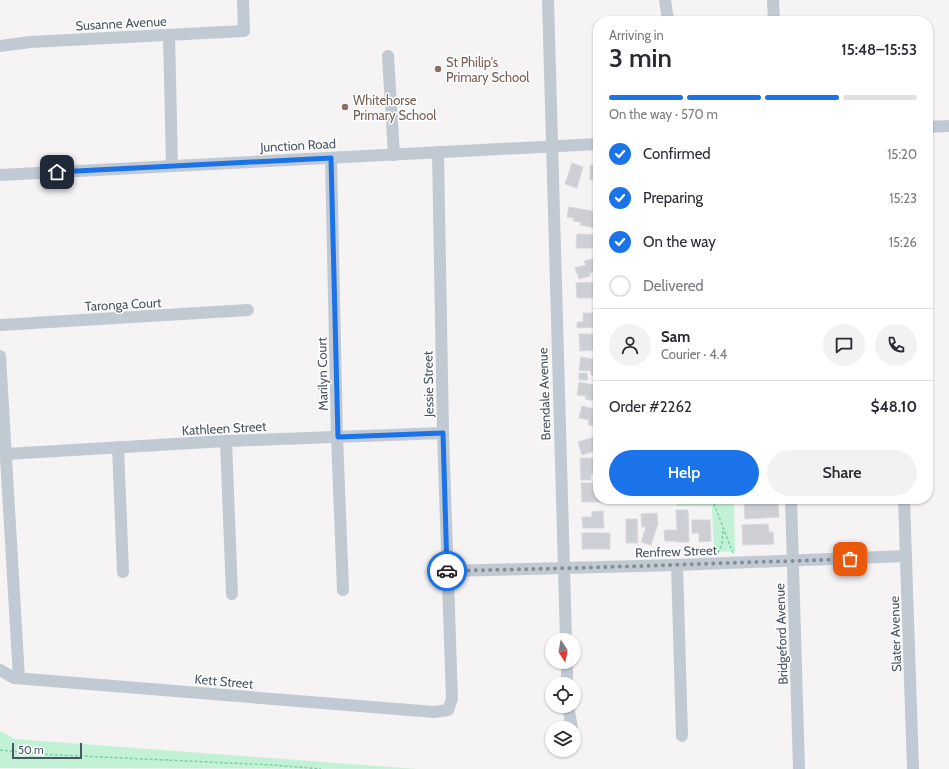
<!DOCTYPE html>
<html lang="en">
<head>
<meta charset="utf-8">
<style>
	:root { --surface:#fff; --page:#f2f2f3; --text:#2b2b33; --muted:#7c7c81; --line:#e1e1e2; --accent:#1a73e8 }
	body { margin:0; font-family:Cabin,sans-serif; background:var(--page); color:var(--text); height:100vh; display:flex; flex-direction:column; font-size:15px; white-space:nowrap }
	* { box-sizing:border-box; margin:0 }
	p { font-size:13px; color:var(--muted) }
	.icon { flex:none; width:22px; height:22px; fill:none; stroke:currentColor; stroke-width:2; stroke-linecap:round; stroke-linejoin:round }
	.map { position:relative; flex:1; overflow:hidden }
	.details { position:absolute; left:593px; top:16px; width:340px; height:488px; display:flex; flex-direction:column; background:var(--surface); border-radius:16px; box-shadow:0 1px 3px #0004 }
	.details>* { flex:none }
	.needle { width:26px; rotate:169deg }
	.fabs { position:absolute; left:545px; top:633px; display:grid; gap:8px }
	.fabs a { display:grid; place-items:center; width:36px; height:36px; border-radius:50%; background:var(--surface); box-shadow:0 1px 3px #0004; font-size:20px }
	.scale { position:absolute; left:12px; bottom:10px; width:70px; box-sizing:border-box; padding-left:4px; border:2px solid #4a5661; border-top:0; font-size:11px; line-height:14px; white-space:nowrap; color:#4a5661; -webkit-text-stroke:3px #fff; paint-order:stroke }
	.pin { position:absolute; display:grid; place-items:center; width:34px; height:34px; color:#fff; margin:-17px; border-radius:8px; box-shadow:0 2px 6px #0006 }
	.courier { position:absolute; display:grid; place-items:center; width:40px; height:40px; margin:-20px; border:3px solid #1a73e8; border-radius:50%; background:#fff; color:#222; box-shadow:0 1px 5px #0007 }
	.summary em { font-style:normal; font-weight:600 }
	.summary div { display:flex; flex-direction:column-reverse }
	.summary { display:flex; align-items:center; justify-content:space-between; height:68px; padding:0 16px }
	h1 { font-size:26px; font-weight:600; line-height:30px }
	.bar { display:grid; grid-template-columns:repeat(4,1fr); gap:6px 4px; align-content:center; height:48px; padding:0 16px }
	.bar i { height:5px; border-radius:3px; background:var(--line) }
	.bar .selected { background:var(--accent) }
	.bar p { grid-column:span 4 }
	.line { display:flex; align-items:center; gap:10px; padding:0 16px; border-top:1px solid var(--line) }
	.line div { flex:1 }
	.round { display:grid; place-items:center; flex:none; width:42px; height:42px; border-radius:21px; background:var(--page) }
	ol { padding:0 16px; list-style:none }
	li { display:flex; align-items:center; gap:12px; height:44px }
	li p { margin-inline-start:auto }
	li .icon { padding:4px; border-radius:50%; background:var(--accent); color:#fff; stroke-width:4 }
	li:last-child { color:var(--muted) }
	li i { width:22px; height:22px; border:2px solid var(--line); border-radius:50% }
	.cta { display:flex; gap:8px; margin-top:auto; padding:8px 16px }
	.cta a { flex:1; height:46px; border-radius:24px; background:var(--accent); color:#fff; font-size:16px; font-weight:600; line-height:46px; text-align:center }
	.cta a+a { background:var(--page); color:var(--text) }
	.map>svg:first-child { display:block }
	.park { fill:#c3f1d5 }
	.building { fill:#cdcfd5; stroke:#d7d9de }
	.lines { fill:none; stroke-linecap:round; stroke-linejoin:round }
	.path { stroke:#7ad0a6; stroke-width:1.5; stroke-dasharray:3 2; stroke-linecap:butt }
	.minor { stroke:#c1cad2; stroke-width:12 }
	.done { stroke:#868d94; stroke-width:4; stroke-dasharray:0 7.2 }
	.route { stroke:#1a73e8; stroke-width:5 }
	.education-dot { fill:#8d6e63; stroke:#fff; stroke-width:1.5 }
	.labels { text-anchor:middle; stroke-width:3; stroke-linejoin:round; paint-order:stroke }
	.street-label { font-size:13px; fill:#4a5661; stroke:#fff }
	.education-label { font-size:13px; fill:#785e54; stroke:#fff; text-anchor:start }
</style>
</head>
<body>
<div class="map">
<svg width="949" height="769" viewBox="0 0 949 769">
	<rect width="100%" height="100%" fill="#f5f3f3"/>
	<g class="park">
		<path d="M677,499H734L735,551L714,552L712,506H677Z"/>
		<path d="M0,731L15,739L417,769L0,768Z"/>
	</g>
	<g class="building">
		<path d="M572,163L583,167L577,188L565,184Z"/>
		<rect x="590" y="165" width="8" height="15"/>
		<path d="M569,207L598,212L596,228L580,225L581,222L573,221L574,218L567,217Z"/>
		<path d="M577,234L598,235V248H576Z"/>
		<path d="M596,258L598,271L590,273V276L579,279L575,268L586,265L584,261Z"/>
		<path d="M595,282L596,298H577L576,283Z"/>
		<path d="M583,313H597L598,327L577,328V322H583Z"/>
		<path d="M579,334H598V350L580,351Z"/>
		<path d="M581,357L598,360V376L591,375V371L579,370Z"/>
		<path d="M579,373H587L588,380H579Z"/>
		<path d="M579,382L598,386L595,401L585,399L586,396L577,395Z"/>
		<path d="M582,406L598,410V427L588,425L589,420L579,418Z"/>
		<path d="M598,436V450L582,455L578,442Z"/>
		<path d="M580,458H598V473L591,474V480H581Z"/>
		<path d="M581,483H598V499H604V502H582Z"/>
		<path d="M778,500L779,517L745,519L744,502Z"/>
		<path d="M676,510H688L689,542H677V541H665L664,530H677Z"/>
		<path d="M603,511L604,528H583L582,517H592V512Z"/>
		<path d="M657,513L658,523L651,545L641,542L646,527H642L641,514Z"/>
		<path d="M626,519H637L638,543H626Z"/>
		<path d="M692,520H710L711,541L699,542V533H692Z"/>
		<path d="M768,524L769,532H773L774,544L743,545L742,525Z"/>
		<rect x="582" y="533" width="28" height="16"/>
	</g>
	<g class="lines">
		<g class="path">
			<path d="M712,499L733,553"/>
			<path d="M718,553L722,544L723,528"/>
			<path d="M0,750L37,754L273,765L321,769"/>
		</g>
		<g class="minor">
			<path d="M548,0L566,640"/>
			<path d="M665,0L668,21"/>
			<path d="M773,0L774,21"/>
			<path d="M169,35L172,166"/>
			<path d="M0,46L30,42L244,31L243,0"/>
			<path d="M388,56L394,155"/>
			<path d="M928,127L949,126"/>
			<path d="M331,158L337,437L343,590"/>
			<path d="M0,175L598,144"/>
			<path d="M0,325L248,310"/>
			<path d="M0,356L19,678"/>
			<path d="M226,441L232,594"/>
			<path d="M118,447L123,572"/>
			<path d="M6,454L226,441L443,433"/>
			<path d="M791,499L799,769"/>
			<path d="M904,499L913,769"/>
			<path d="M677,565L682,736"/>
			<path d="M448,571L677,565L906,556"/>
			<path d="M567,662V684"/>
			<path d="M0,670L14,678L434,712L448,710L452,699L443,433L438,152"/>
			<path d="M568,706L572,728"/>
		</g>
	</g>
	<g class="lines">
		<path class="done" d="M447,571L578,568L850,559"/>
		<path class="route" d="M57,172L331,158L338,437L443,433L447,571"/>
	</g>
	<g class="education-dot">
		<circle cx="438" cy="69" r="4"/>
		<circle cx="345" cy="107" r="4"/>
	</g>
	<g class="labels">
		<g class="street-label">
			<text transform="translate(121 23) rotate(-3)" y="5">Susanne Avenue</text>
			<text transform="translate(298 145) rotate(-3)" y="5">Junction Road</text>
			<text transform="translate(123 304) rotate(-3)" y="5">Taronga Court</text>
			<text transform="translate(322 374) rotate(-91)" y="5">Marilyn Court</text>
			<text transform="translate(428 384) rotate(-91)" y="5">Jessie Street</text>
			<text transform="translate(544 394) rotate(-92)" y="5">Brendale Avenue</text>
			<text transform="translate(224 428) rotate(-3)" y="5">Kathleen Street</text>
			<text transform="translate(676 551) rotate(-2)" y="5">Renfrew Street</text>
			<text transform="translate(781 634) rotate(-92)" y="5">Bridgeford Avenue</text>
			<text transform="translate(895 634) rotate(-92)" y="5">Slater Avenue</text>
			<text transform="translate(224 681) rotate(5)" y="5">Kett Street</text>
		</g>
		<g class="education-label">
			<text x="446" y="67">St Philip's<tspan x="446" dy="15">Primary School</tspan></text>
			<text x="353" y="105">Whitehorse<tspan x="353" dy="15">Primary School</tspan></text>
		</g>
	</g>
</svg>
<div class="fabs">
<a><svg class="needle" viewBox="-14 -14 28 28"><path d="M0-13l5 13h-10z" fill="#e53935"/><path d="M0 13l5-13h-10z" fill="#7c7c81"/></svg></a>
<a><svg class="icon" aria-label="locate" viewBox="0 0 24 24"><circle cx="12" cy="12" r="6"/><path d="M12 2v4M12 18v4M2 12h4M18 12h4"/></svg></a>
<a><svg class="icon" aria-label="layers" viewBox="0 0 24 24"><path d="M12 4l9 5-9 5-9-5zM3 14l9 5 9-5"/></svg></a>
</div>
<div class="scale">50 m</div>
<div class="pin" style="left:850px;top:559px;background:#ea580c"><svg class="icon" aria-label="bag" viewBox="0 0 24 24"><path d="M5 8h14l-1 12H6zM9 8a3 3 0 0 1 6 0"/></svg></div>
<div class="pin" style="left:57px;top:172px;background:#1f2937"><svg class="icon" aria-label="home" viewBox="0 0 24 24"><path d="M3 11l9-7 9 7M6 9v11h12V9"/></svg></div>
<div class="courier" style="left:447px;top:571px"><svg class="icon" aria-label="car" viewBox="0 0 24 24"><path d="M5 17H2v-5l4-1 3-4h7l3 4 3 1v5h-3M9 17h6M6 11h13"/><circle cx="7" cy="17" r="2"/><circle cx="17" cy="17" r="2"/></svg></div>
<section class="details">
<div class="summary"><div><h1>3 min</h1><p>Arriving in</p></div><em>15:48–15:53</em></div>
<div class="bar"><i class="selected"></i><i class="selected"></i><i class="selected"></i><i></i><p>On the way · 570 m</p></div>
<ol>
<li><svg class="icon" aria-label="check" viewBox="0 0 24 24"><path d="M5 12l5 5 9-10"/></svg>Confirmed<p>15:20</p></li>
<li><svg class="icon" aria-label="check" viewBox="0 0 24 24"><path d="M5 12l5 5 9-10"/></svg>Preparing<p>15:23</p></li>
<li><svg class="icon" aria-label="check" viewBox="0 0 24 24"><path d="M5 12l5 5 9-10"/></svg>On the way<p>15:26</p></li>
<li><i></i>Delivered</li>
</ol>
<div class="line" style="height:72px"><a class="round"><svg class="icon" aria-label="person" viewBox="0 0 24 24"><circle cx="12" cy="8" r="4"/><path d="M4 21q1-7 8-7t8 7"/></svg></a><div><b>Sam</b><p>Courier · 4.4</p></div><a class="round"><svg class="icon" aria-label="chat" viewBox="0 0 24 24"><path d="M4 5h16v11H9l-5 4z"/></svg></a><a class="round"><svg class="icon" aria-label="phone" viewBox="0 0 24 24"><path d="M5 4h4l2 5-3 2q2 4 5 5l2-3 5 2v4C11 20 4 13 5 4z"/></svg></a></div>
<div class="line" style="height:52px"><div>Order #2262</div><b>$48.10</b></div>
<div class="cta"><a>Help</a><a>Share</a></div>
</section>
</div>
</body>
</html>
